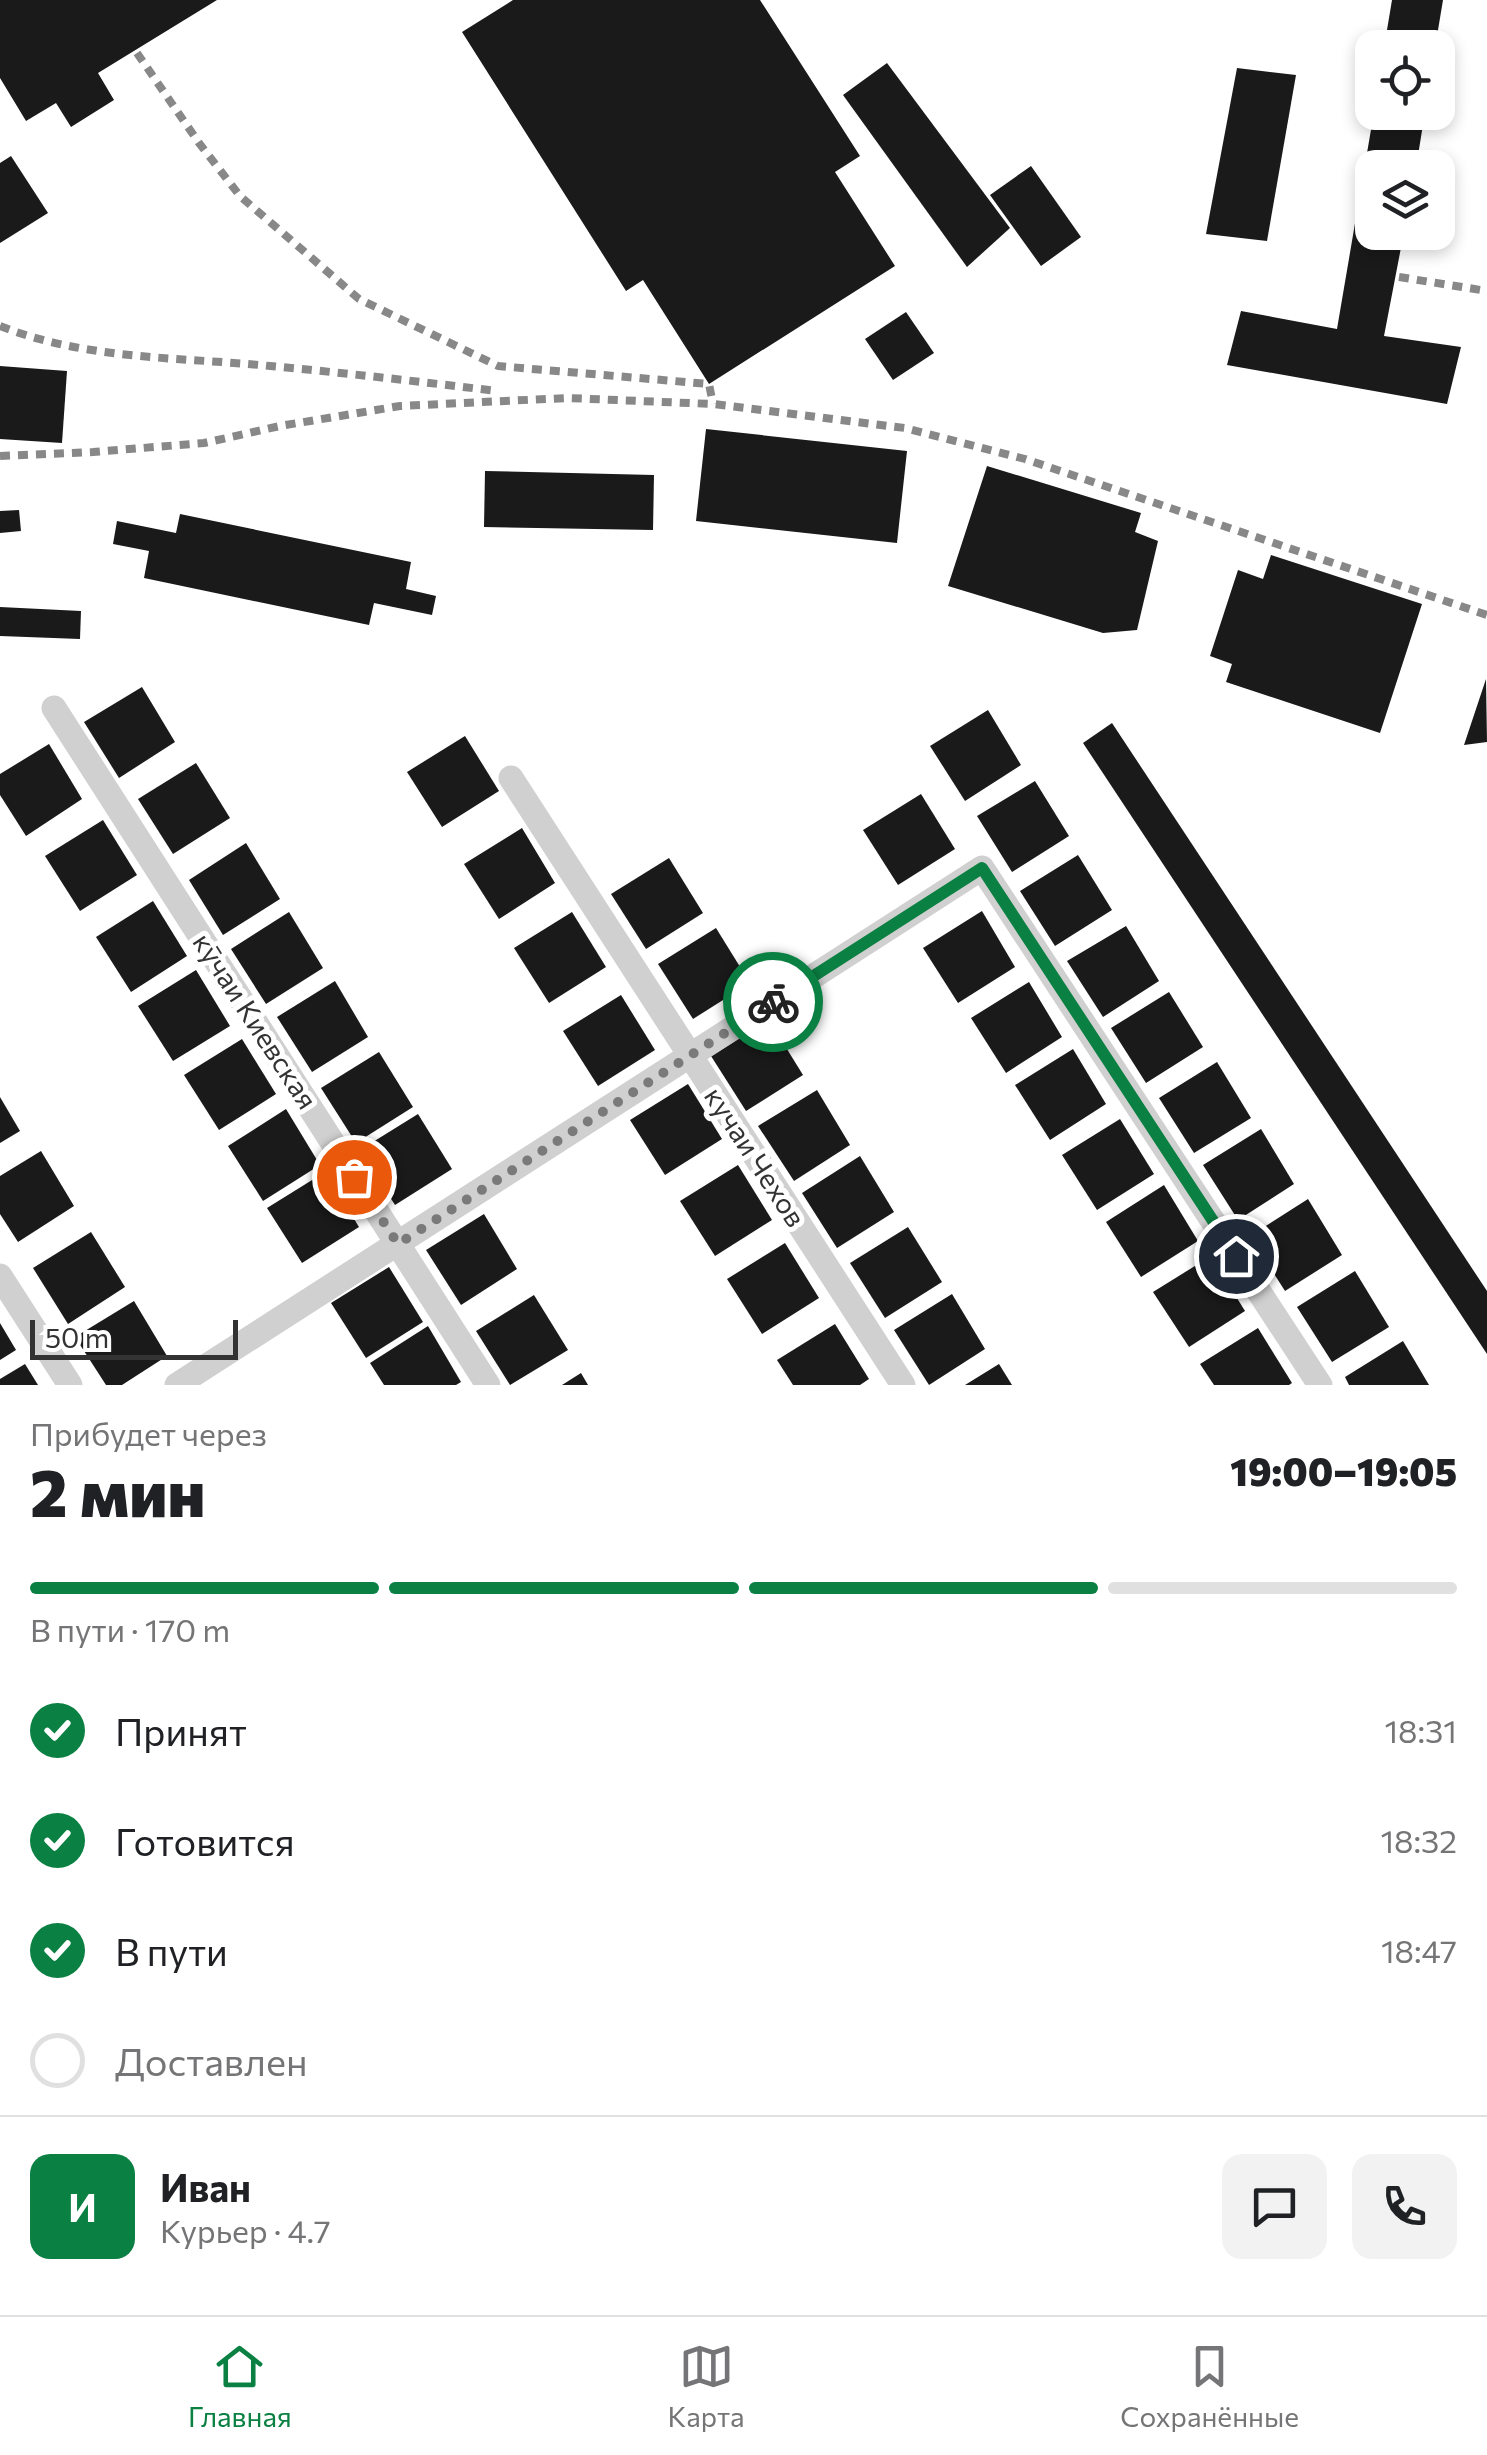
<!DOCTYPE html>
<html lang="ru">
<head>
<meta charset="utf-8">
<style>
	:root { --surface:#fff; --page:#f2f2f2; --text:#202124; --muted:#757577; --line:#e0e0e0; --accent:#0b8043 }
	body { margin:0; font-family:Commissioner,sans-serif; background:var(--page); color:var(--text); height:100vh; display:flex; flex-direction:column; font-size:38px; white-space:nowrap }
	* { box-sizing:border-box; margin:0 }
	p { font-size:32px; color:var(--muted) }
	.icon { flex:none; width:55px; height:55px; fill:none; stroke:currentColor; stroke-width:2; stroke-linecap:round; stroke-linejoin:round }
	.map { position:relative; height:1385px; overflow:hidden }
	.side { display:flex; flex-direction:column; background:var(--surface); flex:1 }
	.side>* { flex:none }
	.fabs { position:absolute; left:1355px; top:30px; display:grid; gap:20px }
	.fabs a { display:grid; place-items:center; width:100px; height:100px; border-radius:20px; background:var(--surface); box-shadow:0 5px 15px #0003; font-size:50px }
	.scale { position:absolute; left:30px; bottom:25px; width:208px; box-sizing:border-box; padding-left:10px; border:5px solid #333; border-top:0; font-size:28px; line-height:35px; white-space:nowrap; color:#333; -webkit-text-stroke:8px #fff; paint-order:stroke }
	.pin { position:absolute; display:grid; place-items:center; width:85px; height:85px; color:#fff; margin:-42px; border:5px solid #fff; border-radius:50%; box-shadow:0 2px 10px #0007 }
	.courier { position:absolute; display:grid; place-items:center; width:100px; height:100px; margin:-50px; border:8px solid #0b8043; border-radius:50%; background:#fff; color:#222; box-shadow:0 2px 12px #0007 }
	.headline em { font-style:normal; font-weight:800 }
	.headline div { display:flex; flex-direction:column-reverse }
	.headline { display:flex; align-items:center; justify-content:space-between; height:170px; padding:0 30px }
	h1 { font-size:65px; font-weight:800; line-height:75px }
	.bar { display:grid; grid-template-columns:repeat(4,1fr); gap:15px 10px; align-content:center; height:120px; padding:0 30px }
	.bar i { height:12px; border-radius:8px; background:var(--line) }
	.bar .active { background:var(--accent) }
	.bar p { grid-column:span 4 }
	.line { display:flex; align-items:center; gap:25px; padding:0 30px; border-top:2px solid var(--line) }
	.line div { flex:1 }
	.round { display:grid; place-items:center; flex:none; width:105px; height:105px; border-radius:20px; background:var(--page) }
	ol { padding:0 30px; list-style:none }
	li { display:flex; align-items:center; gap:30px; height:110px }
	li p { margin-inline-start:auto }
	li .icon { padding:10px; border-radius:50%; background:var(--accent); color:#fff; stroke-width:4 }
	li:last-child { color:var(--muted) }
	li i { width:55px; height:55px; border:5px solid var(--line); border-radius:50% }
	.tabs { display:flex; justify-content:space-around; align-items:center; height:140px; border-top:2px solid var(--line); background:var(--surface); font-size:28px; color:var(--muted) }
	.tabs a { display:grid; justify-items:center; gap:5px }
	.tabs .active { color:var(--accent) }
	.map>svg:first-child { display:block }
	.building { fill:#1a1a1a }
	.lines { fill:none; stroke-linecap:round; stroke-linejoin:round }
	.street { stroke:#d0d0d0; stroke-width:25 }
	.rail { stroke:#888; stroke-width:8; stroke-dasharray:10 8; stroke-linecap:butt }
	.done { stroke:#7a7a7a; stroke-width:10; stroke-dasharray:0 18 }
	.route { stroke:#0b8043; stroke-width:12 }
	.labels { text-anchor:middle; stroke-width:10; stroke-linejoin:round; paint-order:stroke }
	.street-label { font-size:28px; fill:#333; stroke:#fff }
</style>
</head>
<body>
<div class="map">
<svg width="1487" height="1385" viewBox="0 0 1487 1385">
	<rect width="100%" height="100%" fill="#fff"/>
	<g class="building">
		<path d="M0,0H217L98,73L114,100L71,127L56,103L26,121L0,78Z"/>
		<path d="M513,0H760L860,156L835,172L895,266L709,384L643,280L626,291L462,32Z"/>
		<path d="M1392,0H1443L1435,48H1384Z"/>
		<path d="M887,63L1010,228L967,267L843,95Z"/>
		<path d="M1237,68L1296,75L1267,241L1206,234Z"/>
		<path d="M1374,112H1425L1416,168H1372V232H1404L1384,336L1461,347L1447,404L1227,365L1241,311L1337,329Z"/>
		<path d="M11,156L48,213L0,243V163Z"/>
		<path d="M1031,166L1081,237L1041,266L990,195Z"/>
		<path d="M906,312L934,353L893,380L865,339Z"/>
		<path d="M0,366L67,371L62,443L0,439Z"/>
		<path d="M706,429L907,451L897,543L696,521Z"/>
		<path d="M987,466L1141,513L1135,532L1158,541L1137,630L1103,633L948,586Z"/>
		<path d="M485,471L654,475L653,530L484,527Z"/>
		<path d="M19,510L21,531L0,533V511Z"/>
		<path d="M180,514L411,562L406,589L436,596L432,615L374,603L369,625L144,578L149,551L113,544L117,521L176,533Z"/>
		<path d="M1271,555L1422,604L1380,733L1226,682L1232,664L1210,656L1238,570L1263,579Z"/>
		<path d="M0,607L81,611L80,639L0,636Z"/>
		<path d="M1486,679L1487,742L1464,745Z"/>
		<path d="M142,687L175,742L119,778L84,722Z"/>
		<path d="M988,710L1021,765L965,801L930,746Z"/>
		<path d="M1112,723L1487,1291V1354L1083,743Z"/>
		<path d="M465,736L499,791L442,827L407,772Z"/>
		<path d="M49,744L82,799L26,836L0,795V774Z"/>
		<path d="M196,763L230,818L173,854L138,799Z"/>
		<path d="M1035,781L1069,836L1012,872L977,816Z"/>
		<path d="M921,794L955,849L898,885L863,830Z"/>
		<path d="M103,820L137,875L80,911L45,856Z"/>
		<path d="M522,828L555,883L499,919L464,864Z"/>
		<path d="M246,843L280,899L223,935L189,880Z"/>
		<path d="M1078,855L1112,910L1055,946L1020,891Z"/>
		<path d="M669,858L703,913L646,949L611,894Z"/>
		<path d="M153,901L187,956L131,992L96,937Z"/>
		<path d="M982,911L1015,967L958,1003L923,948Z"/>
		<path d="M289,912L323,968L266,1004L231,949Z"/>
		<path d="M572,912L606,967L549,1003L514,948Z"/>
		<path d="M1126,926L1159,981L1103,1017L1067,961Z"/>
		<path d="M716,928L750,983L693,1019L658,964Z"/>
		<path d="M196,970L230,1026L173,1061L138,1006Z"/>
		<path d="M335,981L368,1037L312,1072L277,1017Z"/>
		<path d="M1029,982L1062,1037L1006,1073L971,1018Z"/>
		<path d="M1169,992L1203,1047L1146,1083L1111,1028Z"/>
		<path d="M621,995L655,1050L598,1086L563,1031Z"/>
		<path d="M769,1020L803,1075L746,1111L711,1056Z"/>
		<path d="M242,1039L276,1094L219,1130L184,1075Z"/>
		<path d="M1073,1049L1106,1104L1050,1140L1015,1085Z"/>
		<path d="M379,1052L413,1107L356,1143L321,1088Z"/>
		<path d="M1217,1062L1251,1118L1194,1153L1159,1098Z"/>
		<path d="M688,1084L722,1139L665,1175L630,1120Z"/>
		<path d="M817,1090L850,1145L794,1181L758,1126Z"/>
		<path d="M0,1097L20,1131L0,1143Z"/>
		<path d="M286,1109L320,1165L263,1201L228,1146Z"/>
		<path d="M418,1114L452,1169L395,1205L360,1150Z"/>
		<path d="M1120,1119L1154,1174L1097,1210L1062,1155Z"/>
		<path d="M1261,1129L1294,1184L1238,1220L1203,1165Z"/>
		<path d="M41,1151L74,1206L18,1242L0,1214V1176Z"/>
		<path d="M860,1156L894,1212L837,1248L802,1193Z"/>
		<path d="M738,1165L772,1220L715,1256L680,1201Z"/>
		<path d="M325,1172L359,1227L302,1263L267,1208Z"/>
		<path d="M1164,1185L1198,1241L1141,1277L1106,1222Z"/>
		<path d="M1308,1199L1342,1255L1285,1291L1250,1236Z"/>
		<path d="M484,1214L517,1269L461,1305L426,1250Z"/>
		<path d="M908,1227L942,1282L885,1318L850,1263Z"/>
		<path d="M91,1232L125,1287L68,1324L33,1268Z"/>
		<path d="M785,1243L819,1298L762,1334L727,1279Z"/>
		<path d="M1211,1256L1245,1311L1189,1347L1153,1292Z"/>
		<path d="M389,1267L423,1322L366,1358L331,1303Z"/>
		<path d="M1355,1271L1389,1327L1332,1362L1297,1307Z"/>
		<path d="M952,1294L985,1349L929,1385L894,1330Z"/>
		<path d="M534,1295L568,1350L510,1385L476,1331Z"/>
		<path d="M134,1301L167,1356L122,1385H106L75,1337Z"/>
		<path d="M0,1323L16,1350L0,1360Z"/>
		<path d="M835,1324L869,1379L860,1385H793L777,1360Z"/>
		<path d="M428,1326L461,1382L456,1385H384L370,1363Z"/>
		<path d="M1258,1328L1292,1383L1289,1385H1214L1200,1364Z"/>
		<path d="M1403,1341L1429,1385H1349L1345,1377Z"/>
		<path d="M25,1364L38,1385H0V1379Z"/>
		<path d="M999,1364L1012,1385H965Z"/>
		<path d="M581,1373L588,1385H562Z"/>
	</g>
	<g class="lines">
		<g class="street">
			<path d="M54,708L488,1385"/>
			<path d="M511,778L903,1385"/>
			<path d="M0,1276L70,1385"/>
			<path d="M177,1385L982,868L1320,1385"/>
		</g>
		<g class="rail">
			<path d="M137,53L199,143L240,196L359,299L498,366L709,384L713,404"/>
			<path d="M1399,277L1487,291"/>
			<path d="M0,326C86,360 180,357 270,366C346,373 422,382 497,391"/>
			<path d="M0,456L93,452L204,443L280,426L400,406L567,398L713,404L905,428L1025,459L1487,615"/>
		</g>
	</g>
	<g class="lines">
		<path class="done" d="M354,1177L398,1244L773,1002"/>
		<path class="route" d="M773,1002L982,868L1236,1256"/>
	</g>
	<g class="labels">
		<g class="street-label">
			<text transform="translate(255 1021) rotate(57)" y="10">кӯчаи Киевская</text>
			<text transform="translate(755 1157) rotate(57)" y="10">кучаи Чехов</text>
		</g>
	</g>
</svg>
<div class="fabs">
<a><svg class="icon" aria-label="locate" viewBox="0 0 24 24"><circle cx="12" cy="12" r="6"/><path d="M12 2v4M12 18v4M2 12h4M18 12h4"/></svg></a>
<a><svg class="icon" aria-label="layers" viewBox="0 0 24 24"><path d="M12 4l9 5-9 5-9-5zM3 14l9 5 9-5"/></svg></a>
</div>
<div class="scale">50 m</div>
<div class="pin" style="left:354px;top:1177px;background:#ea580c"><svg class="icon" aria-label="bag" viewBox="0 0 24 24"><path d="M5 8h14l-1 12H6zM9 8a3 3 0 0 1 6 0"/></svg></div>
<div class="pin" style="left:1236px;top:1256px;background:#1f2937"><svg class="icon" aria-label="home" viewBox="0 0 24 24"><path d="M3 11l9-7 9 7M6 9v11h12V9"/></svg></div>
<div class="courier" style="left:773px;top:1002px"><svg class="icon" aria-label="bike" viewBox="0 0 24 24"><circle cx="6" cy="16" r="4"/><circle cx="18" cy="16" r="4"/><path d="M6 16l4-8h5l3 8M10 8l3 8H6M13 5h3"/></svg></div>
</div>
<section class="side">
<div class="headline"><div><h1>2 мин</h1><p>Прибудет через</p></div><em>19:00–19:05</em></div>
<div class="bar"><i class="active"></i><i class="active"></i><i class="active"></i><i></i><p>В пути · 170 m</p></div>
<ol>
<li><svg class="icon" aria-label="check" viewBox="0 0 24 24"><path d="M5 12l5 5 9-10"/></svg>Принят<p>18:31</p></li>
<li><svg class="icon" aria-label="check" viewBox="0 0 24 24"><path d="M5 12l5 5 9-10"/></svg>Готовится<p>18:32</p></li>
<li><svg class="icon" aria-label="check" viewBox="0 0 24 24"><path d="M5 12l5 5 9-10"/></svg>В пути<p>18:47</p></li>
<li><i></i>Доставлен</li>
</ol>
<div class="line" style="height:180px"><b class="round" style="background:var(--accent);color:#fff">И</b><div><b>Иван</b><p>Курьер · 4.7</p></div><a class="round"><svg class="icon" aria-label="chat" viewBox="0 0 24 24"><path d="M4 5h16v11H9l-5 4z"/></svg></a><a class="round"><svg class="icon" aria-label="phone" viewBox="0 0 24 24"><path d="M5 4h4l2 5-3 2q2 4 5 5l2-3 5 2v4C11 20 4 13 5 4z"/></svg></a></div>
</section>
<nav class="tabs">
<a class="active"><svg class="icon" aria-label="home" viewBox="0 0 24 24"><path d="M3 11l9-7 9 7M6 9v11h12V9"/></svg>Главная</a>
<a><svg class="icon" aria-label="map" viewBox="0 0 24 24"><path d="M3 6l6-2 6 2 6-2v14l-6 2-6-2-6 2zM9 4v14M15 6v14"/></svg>Карта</a>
<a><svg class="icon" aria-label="saved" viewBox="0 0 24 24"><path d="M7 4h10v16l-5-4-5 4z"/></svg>Сохранённые</a>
</nav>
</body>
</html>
